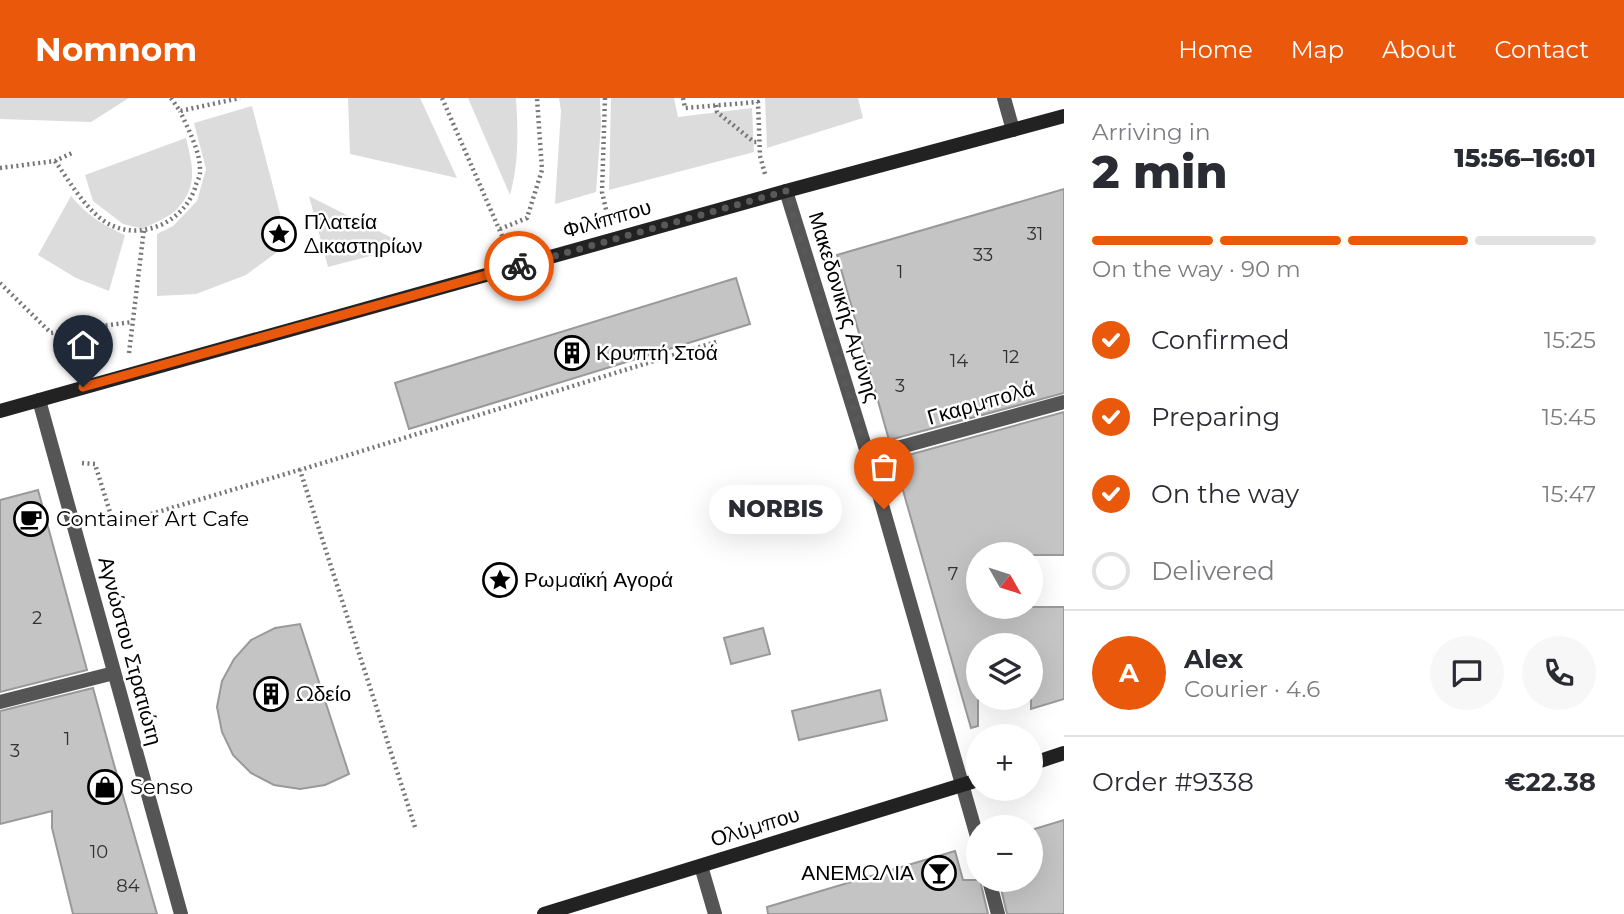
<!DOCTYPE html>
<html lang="en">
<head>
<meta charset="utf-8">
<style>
	:root { --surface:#fff; --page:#f7f7f7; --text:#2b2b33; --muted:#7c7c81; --line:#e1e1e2; --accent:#ea580c }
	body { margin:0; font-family:Montserrat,sans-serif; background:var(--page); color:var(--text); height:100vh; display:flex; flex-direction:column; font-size:26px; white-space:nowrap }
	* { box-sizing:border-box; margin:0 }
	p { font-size:23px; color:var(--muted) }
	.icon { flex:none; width:38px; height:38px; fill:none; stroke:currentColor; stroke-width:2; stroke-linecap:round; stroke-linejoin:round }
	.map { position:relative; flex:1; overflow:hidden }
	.panel { display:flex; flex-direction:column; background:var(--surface); width:560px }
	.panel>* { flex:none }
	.needle { width:46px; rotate:129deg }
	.controls { position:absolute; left:966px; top:444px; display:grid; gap:14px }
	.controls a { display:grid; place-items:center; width:77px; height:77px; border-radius:50%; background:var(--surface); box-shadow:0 7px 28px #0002; font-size:35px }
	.pin { position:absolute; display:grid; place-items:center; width:60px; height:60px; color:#fff; margin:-72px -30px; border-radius:50% 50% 50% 0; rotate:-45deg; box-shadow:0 0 7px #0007 }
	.pin .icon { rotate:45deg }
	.courier { position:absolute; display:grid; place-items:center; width:70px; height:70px; margin:-35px; border:5px solid #ea580c; border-radius:50%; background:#fff; color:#222; box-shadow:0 2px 9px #0007 }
	.bubble { position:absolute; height:49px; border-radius:24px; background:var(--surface); box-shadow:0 7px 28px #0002; font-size:23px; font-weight:800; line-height:49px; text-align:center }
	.headline em { font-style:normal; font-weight:800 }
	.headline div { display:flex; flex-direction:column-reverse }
	.headline { display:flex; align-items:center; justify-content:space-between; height:119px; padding:0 28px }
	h1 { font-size:46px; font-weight:800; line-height:52px }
	.bar { display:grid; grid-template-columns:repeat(4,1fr); gap:10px 7px; align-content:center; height:84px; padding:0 28px }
	.bar i { height:9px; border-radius:5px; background:var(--line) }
	.bar .active { background:var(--accent) }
	.bar p { grid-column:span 4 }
	.line { display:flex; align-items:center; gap:18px; padding:0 28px; border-top:2px solid var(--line) }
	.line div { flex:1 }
	.round { display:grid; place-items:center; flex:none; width:74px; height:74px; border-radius:37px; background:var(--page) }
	ol { padding:0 28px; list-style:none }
	li { display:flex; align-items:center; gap:21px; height:77px }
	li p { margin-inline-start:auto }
	li .icon { padding:7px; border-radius:50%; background:var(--accent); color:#fff; stroke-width:4 }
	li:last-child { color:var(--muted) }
	li i { width:38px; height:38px; border:4px solid var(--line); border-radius:50% }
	header { display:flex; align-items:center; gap:42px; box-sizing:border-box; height:98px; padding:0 35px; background:var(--accent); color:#fff }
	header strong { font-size:33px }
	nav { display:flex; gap:38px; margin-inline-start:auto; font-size:24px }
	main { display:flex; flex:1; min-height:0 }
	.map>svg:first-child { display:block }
	.green { fill:#dcdcdc }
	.building { fill:#c4c4c4; stroke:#999; stroke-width:2 }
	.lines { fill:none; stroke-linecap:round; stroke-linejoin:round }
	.path { stroke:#777; stroke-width:4.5; stroke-dasharray:2 3.5; stroke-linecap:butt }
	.street { stroke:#555; stroke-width:14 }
	.secondary { stroke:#222; stroke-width:14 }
	.done { stroke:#595959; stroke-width:7; stroke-dasharray:0 12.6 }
	.route { stroke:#ea580c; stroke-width:9 }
	.labels { text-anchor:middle; stroke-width:5; stroke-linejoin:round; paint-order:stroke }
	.number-label { font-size:18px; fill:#313131 }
	.street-label { font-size:21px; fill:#000; stroke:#fff }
	.poi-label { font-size:21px; fill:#000; stroke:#fff; text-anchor:start }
</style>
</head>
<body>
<header>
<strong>Nomnom</strong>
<nav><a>Home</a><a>Map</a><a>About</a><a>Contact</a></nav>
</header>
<main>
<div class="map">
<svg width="1064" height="816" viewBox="0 0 1064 816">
	<rect width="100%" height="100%" fill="#fff"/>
	<g class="green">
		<path d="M0,0H129L91,24L0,21Z"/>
		<path d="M348,0H420L457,80L350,56Z"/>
		<path d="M468,0H516C518,33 519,64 510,97Z"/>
		<path d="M559,0H600L601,27L596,94L555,106L561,13Z"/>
		<path d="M611,0H674L678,19L752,10L754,54L609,92Z"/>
		<path d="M765,0H858L863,20L767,50Z"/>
		<path d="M252,8L288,146L246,177L196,196L157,198V136L173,128L197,103L206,71L194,25Z"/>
		<path d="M186,40C192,66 199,87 178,110C171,119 154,124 144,131L123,126L93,103L85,77Z"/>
		<path d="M71,98C87,117 102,127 125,137L109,193L76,180L38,157Z"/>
		<path d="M309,98L408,148L328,169Z"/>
	</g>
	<g class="building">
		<path d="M1064,91V295L889,342L837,157Z"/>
		<path d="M736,180L750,226L409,331L395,285Z"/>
		<path d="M1064,314V457H978V509H1064V601L1031,611V548H978V628L971,630L894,361Z"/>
		<path d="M38,392L87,572L0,594V402Z"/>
		<path d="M300,526L349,676L325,687L300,691L274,687L251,675L233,657L222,634L217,609L222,583L234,561L251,542L275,530Z"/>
		<path d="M763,530L770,556L731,566L724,540Z"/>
		<path d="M93,590L113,663L157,816H73L52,730V713L0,726V613Z"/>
		<path d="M880,592L887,622L799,642L792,613Z"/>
		<path d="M1064,722V816H1007L999,782H1031V732Z"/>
		<path d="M955,753L963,782H980L988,816H768L767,809Z"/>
	</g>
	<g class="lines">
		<g class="path">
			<path d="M171,0L180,13L240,0"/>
			<path d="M442,0L506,147"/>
			<path d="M605,0L602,94L608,120"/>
			<path d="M683,0L685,10L758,4L760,58L765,76"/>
			<path d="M716,7L717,14L754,44H759"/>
			<path d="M55,63C70,84 85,111 107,125C140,144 183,125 195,90C196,85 200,79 200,75C201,54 188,31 180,13"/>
			<path d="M0,70L55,63L72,55"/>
			<path d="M500,131L527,120L542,72L537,0"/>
			<path d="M0,185L51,235L132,224"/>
			<path d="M129,255L144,131"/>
			<path d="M82,365L95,366L114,427L299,372"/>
			<path d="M415,729L300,372L719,243"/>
		</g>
		<g class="street">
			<path d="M1004,0L1013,32"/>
			<path d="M786,93L868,358L978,742"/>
			<path d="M39,302L181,816"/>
			<path d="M868,358L1064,304"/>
			<path d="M0,604L114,575"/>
			<path d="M701,768L715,816"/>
			<path d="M989,782L998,816"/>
		</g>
		<g class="secondary">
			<path d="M0,313L786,93L1064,18"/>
			<path d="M1031,666L1064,655"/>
			<path d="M544,816L978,682"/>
		</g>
	</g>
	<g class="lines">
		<path class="done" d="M519,168L786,93L884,411"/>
		<path class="route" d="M83,289L519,168"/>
	</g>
	<defs>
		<g id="sight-ring" transform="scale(1.75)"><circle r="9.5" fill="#fff" stroke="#000" stroke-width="1.5"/><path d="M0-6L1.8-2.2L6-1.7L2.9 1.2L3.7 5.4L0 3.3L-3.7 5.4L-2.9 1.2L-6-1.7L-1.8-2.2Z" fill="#000"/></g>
		<g id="building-ring" transform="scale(1.75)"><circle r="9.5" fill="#fff" stroke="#000" stroke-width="1.5"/><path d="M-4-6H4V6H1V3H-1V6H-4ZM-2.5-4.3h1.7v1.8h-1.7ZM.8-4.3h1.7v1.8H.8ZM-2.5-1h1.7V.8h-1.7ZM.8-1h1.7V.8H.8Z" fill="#000"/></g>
		<g id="cafe-ring" transform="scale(1.75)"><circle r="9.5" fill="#fff" stroke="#000" stroke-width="1.5"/><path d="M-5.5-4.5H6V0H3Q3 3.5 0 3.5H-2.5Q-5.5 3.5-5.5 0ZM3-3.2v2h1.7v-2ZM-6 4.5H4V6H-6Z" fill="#000"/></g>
		<g id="shop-ring" transform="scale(1.75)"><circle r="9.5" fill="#fff" stroke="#000" stroke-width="1.5"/><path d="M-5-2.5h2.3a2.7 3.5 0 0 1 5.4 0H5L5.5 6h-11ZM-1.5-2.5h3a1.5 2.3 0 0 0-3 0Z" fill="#000"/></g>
		<g id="bar-ring" transform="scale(1.75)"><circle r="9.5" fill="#fff" stroke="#000" stroke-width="1.5"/><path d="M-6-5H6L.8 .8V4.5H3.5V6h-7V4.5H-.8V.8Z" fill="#000"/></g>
	</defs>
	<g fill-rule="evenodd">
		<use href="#sight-ring" x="279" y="136"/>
		<use href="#building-ring" x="572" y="255"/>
		<use href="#cafe-ring" x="31" y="421"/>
		<use href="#sight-ring" x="500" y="482"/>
		<use href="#building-ring" x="271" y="596"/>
		<use href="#shop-ring" x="105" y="689"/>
		<use href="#bar-ring" x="939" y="775"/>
	</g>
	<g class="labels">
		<g class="number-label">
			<text x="1035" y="142">31</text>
			<text x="983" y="163">33</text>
			<text x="900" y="180">1</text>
			<text x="1011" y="265">12</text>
			<text x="959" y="269">14</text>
			<text x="900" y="294">3</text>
			<text x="953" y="482">7</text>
			<text x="37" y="526">2</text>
			<text x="67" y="647">1</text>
			<text x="15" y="659">3</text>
			<text x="99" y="760">10</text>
			<text x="128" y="794">84</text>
		</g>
		<g class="street-label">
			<text transform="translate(607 121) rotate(-16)" y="7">Φιλίππου</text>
			<text transform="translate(844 209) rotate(73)" y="7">Μακεδονικής Αμύνης</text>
			<text transform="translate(981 305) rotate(-16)" y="7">Γκαρμπολά</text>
			<text transform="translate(130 553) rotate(75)" y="7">Αγνώστου Στρατιώτη</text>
			<text transform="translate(755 729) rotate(-17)" y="7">Ολύμπου</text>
		</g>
		<g class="poi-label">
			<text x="304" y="131">Πλατεία<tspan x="304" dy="24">Δικαστηρίων</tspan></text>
			<text x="596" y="262">Κρυπτή Στοά</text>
			<text x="56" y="428">Container Art Cafe</text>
			<text x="524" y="489">Ρωμαϊκή Αγορά</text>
			<text x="296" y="603">Ωδείο</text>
			<text x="130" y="696">Senso</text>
			<text x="914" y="782" text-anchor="end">ΑΝΕΜΩΛΙΑ</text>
		</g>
	</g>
</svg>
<div class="controls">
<a><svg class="needle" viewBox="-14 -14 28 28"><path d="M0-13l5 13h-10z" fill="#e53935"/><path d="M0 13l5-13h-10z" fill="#7c7c81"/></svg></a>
<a><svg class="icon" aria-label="layers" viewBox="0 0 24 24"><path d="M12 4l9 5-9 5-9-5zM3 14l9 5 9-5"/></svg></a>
<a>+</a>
<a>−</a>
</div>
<div class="pin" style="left:884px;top:411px;background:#ea580c"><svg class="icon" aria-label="bag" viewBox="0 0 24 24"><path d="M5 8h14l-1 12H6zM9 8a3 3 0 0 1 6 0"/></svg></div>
<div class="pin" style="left:83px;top:289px;background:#1f2937"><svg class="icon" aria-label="home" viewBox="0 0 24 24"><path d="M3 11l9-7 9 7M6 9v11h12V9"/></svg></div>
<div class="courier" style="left:519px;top:168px"><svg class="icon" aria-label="bike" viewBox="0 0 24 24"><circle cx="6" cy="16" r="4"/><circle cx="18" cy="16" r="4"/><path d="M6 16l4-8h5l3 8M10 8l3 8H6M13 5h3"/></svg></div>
<div class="bubble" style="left:709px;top:387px;width:133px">NORBIS</div>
</div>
<section class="panel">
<div class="headline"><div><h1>2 min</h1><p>Arriving in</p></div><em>15:56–16:01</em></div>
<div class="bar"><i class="active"></i><i class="active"></i><i class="active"></i><i></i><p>On the way · 90 m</p></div>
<ol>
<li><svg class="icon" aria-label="check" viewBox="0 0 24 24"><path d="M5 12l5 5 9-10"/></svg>Confirmed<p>15:25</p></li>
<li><svg class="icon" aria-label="check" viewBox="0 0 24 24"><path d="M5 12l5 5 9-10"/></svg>Preparing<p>15:45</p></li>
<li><svg class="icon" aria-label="check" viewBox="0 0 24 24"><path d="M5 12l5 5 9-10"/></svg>On the way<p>15:47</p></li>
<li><i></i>Delivered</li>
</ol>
<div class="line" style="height:126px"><b class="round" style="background:var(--accent);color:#fff">A</b><div><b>Alex</b><p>Courier · 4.6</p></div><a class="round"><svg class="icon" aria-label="chat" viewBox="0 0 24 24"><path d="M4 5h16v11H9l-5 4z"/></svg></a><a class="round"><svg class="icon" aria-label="phone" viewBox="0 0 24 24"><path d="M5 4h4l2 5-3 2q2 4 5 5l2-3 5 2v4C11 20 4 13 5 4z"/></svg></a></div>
<div class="line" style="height:91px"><div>Order #9338</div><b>€22.38</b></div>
</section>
</main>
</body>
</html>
